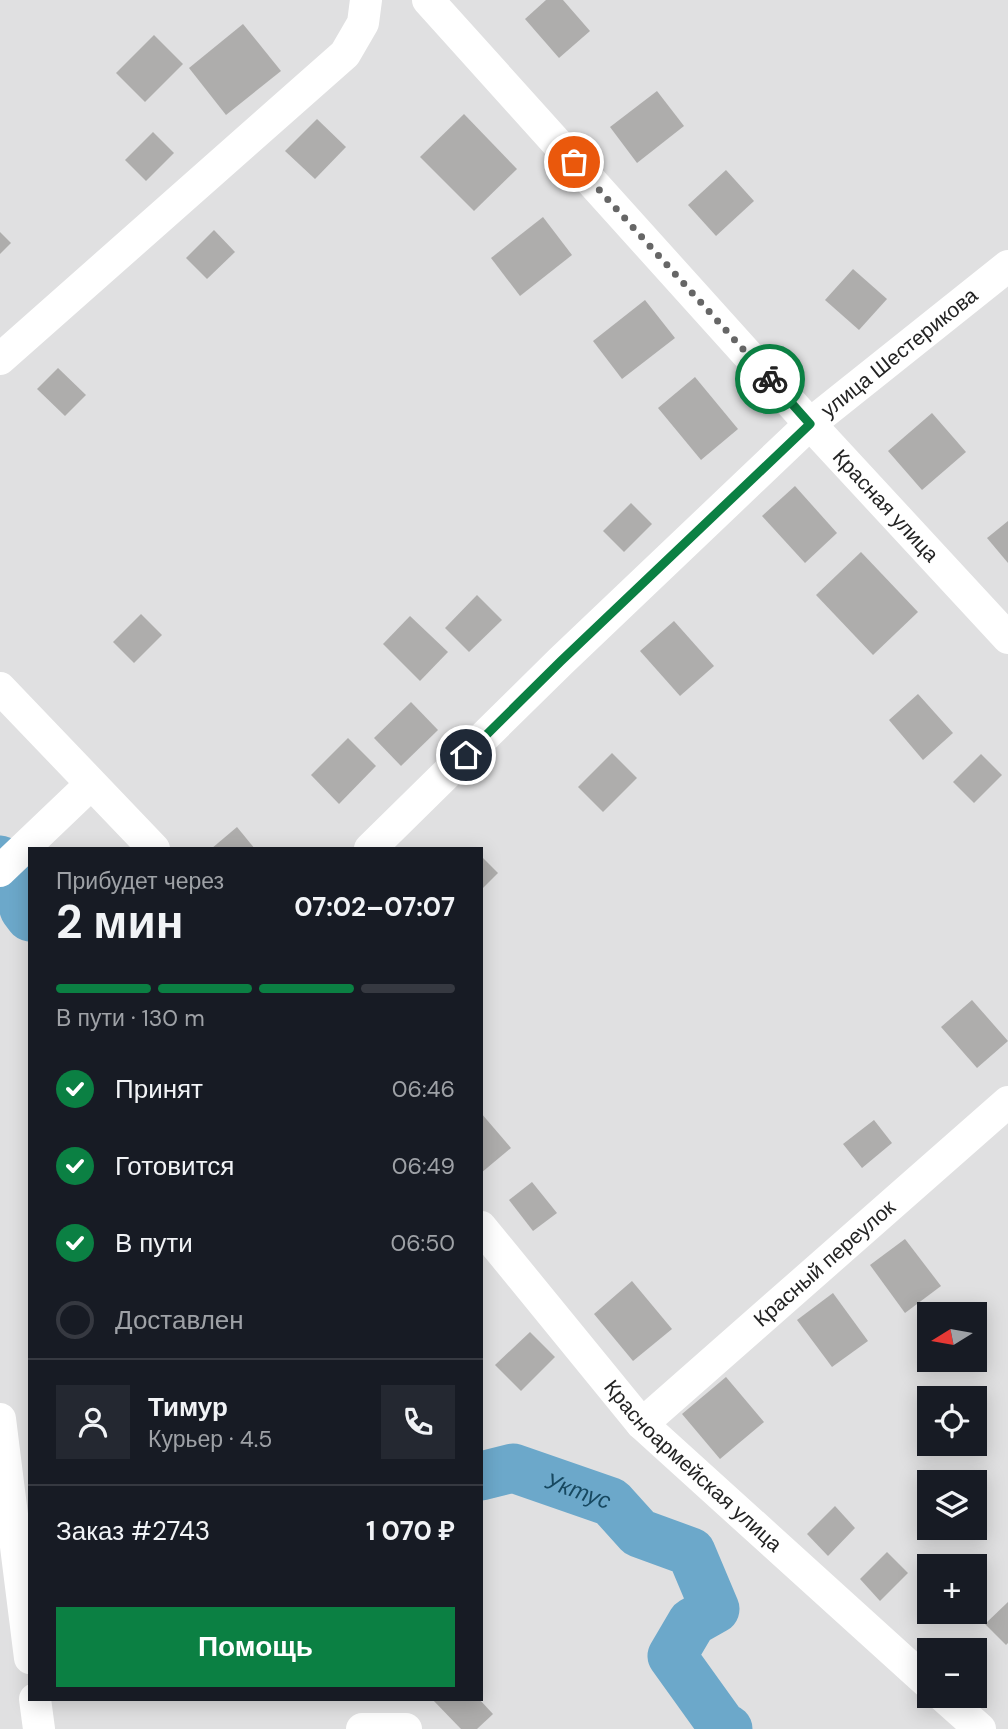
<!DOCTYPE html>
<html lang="ru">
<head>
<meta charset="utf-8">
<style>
	:root { --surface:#171b24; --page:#242831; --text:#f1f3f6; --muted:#9ea1a6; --line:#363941; --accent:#0b8043 }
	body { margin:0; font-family:"DM Sans",sans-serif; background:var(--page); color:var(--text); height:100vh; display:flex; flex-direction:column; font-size:26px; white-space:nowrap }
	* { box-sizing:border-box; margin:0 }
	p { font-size:23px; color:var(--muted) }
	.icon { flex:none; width:38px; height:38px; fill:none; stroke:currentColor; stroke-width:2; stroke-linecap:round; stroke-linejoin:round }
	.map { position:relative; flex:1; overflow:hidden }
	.side { position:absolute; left:28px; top:847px; width:455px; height:854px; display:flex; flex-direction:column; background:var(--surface); border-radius:0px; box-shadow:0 4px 18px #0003 }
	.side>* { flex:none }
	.needle { width:46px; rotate:259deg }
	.tools { position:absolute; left:917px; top:1302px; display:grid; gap:14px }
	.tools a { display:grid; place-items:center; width:70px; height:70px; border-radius:0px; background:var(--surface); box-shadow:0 4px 18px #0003; font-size:35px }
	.pin { position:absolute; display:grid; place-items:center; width:60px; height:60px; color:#fff; margin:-30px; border:4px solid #fff; border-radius:50%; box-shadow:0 2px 7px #0007 }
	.courier { position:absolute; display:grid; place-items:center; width:70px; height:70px; margin:-35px; border:5px solid #0b8043; border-radius:50%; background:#fff; color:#222; box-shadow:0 2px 9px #0007 }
	.head em { font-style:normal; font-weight:700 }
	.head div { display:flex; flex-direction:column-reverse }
	.head { display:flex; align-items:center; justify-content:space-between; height:119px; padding:0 28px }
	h1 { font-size:46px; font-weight:700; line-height:52px }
	.bar { display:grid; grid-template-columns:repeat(4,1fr); gap:10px 7px; align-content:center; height:84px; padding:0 28px }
	.bar i { height:9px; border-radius:5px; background:var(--line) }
	.bar .active { background:var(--accent) }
	.bar p { grid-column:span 4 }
	.line { display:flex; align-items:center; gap:18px; padding:0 28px; border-top:2px solid var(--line) }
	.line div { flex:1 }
	.round { display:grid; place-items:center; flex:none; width:74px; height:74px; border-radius:0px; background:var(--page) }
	ol { padding:0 28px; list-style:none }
	li { display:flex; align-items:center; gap:21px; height:77px }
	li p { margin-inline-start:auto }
	li .icon { padding:7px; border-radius:50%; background:var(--accent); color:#fff; stroke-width:4 }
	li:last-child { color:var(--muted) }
	li i { width:38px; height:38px; border:4px solid var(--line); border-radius:50% }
	.button { display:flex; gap:14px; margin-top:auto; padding:14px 28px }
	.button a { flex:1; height:80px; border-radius:0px; background:var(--accent); color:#fff; font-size:28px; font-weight:700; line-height:80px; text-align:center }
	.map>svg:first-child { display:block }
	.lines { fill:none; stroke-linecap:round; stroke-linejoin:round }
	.river { stroke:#6ca8ca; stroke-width:49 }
	.building { fill:#aeadac }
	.minor { stroke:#fff; stroke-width:32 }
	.done { stroke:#666; stroke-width:7; stroke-dasharray:0 12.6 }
	.route { stroke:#0b8043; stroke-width:9 }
	.labels { text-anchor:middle; stroke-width:5; stroke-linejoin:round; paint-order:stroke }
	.street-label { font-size:21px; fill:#242424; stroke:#fff }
	.water-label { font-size:23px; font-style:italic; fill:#174860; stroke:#fff }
</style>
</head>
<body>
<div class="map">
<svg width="1008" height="1729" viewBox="0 0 1008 1729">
	<rect width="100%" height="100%" fill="#e0e0e1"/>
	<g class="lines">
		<g class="river">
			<path d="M0,860L13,874L24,909L30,917"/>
			<path id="s1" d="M481,1476L513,1468L611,1502L639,1533L691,1552L715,1609L692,1622L672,1656L723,1727L728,1729"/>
		</g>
	</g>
	<g class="building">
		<path d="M546,0H563L590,31L559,58L525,19Z"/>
		<path d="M243,24L281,71L226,115L189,68Z"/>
		<path d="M154,35L183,64L145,102L116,73Z"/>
		<path d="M657,91L684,126L637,163L610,127Z"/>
		<path d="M464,114L517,169L474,211L420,157Z"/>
		<path d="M317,119L346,147L315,179L285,151Z"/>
		<path d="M153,132L174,153L146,181L125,160Z"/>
		<path d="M726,170L754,201L716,236L688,205Z"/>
		<path d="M543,217L572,255L520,296L491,258Z"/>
		<path d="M214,230L235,252L207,279L186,258Z"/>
		<path d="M0,232L11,243L0,254Z"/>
		<path d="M853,269L887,299L859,330L825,300Z"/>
		<path d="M645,300L675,338L622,379L593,341Z"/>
		<path d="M58,368L86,395L65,416L37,389Z"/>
		<path d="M695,377L738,429L701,460L658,408Z"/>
		<path d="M932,413L966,452L922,490L888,451Z"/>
		<path d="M795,486L837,533L805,563L762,516Z"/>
		<path d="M631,503L652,524L624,552L603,531Z"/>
		<path d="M1008,521V563L987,538Z"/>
		<path d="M861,552L918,612L873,655L816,595Z"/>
		<path d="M477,595L502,620L469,652L445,628Z"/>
		<path d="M141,614L162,635L134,663L113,642Z"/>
		<path d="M410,616L448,652L420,681L383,644Z"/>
		<path d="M674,621L714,666L680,696L640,651Z"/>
		<path d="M918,694L953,733L923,760L889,720Z"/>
		<path d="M411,702L438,730L401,766L374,738Z"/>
		<path d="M348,738L376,766L339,804L311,775Z"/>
		<path d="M612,753L637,778L603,812L578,787Z"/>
		<path d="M981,754L1002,775L974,803L953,782Z"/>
		<path d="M237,827L255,849H211Z"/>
		<path d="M481,856L498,873L481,890Z"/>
		<path d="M972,1000L1008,1041L977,1068L941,1027Z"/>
		<path d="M481,1113L511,1148L481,1173Z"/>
		<path d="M874,1120L892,1143L862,1168L843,1144Z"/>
		<path d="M532,1182L557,1213L533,1231L509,1200Z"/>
		<path d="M905,1239L941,1286L905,1313L870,1265Z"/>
		<path d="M632,1281L672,1329L633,1361L594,1314Z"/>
		<path d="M833,1293L868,1341L832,1367L797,1320Z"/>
		<path d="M530,1332L555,1357L521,1391L495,1365Z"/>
		<path d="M726,1377L764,1422L720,1459L682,1414Z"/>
		<path d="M835,1506L855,1528L828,1556L807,1534Z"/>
		<path d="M887,1552L908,1573L880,1601L860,1579Z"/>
		<path d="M1008,1602V1643L1006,1645L985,1624Z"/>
		<path d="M432,1699H479L493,1714L477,1729H461Z"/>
	</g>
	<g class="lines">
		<g class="minor">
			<path id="s2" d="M428,0L810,424L1008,638"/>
			<path d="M0,359L345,54L363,23L366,0"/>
			<path d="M0,688L154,849"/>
			<path id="s3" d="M370,849L561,661L810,424L1008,266"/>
			<path d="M0,871L91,784"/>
			<path id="s4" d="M481,1227L642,1424L929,1684"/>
			<path d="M0,1419L30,1658"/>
			<path id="s5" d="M642,1424L1008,1102"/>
			<path d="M943,1696L980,1729"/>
			<path d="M35,1699L39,1729"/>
			<path d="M362,1729H406"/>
		</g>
	</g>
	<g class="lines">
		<path class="done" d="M574,162L770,379"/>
		<path class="route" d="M466,755L561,661L810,424L770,379"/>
	</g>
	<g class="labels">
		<g class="street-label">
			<text dy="7" stroke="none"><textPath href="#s3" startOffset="726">улица Шестерикова</textPath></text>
			<text dy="7" stroke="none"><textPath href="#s2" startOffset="682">Красная улица</textPath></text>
			<text dy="7" stroke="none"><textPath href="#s5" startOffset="243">Красный переулок</textPath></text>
			<text dy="7" stroke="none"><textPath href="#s4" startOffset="320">Красноармейская улица</textPath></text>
		</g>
		<g class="water-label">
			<text dy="8" stroke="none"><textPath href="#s1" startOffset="102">Уктус</textPath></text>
		</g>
	</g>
</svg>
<div class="tools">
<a><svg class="needle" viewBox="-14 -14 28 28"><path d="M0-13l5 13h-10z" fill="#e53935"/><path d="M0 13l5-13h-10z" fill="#9ea1a6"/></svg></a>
<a><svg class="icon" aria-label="locate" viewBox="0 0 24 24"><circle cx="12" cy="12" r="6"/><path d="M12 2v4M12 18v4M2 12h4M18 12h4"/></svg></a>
<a><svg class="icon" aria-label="layers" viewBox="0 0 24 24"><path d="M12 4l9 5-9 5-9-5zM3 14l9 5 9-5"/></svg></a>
<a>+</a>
<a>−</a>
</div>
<div class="pin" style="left:574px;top:162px;background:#ea580c"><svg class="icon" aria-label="bag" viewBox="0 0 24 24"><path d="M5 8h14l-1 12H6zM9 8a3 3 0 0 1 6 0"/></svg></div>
<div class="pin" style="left:466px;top:755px;background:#1f2937"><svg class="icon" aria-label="home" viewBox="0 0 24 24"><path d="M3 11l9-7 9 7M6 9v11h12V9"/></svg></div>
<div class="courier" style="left:770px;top:379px"><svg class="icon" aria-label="bike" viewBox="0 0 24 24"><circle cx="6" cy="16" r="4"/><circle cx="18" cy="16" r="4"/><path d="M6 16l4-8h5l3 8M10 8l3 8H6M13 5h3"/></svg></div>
<section class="side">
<div class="head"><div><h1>2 мин</h1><p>Прибудет через</p></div><em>07:02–07:07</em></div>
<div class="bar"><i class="active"></i><i class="active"></i><i class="active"></i><i></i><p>В пути · 130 m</p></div>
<ol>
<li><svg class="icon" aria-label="check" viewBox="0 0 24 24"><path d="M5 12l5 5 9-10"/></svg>Принят<p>06:46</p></li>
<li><svg class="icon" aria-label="check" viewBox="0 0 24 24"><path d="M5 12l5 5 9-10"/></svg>Готовится<p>06:49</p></li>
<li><svg class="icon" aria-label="check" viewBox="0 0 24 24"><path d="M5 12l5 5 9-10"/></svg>В пути<p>06:50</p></li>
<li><i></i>Доставлен</li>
</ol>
<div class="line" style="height:126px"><a class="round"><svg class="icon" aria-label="person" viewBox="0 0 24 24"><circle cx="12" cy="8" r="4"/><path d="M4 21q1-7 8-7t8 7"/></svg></a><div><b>Тимур</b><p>Курьер · 4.5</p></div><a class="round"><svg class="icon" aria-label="phone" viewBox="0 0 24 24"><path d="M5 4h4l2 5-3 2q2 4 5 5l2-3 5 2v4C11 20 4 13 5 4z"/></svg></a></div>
<div class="line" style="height:91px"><div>Заказ #2743</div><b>1 070 ₽</b></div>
<div class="button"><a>Помощь</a></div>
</section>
</div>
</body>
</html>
